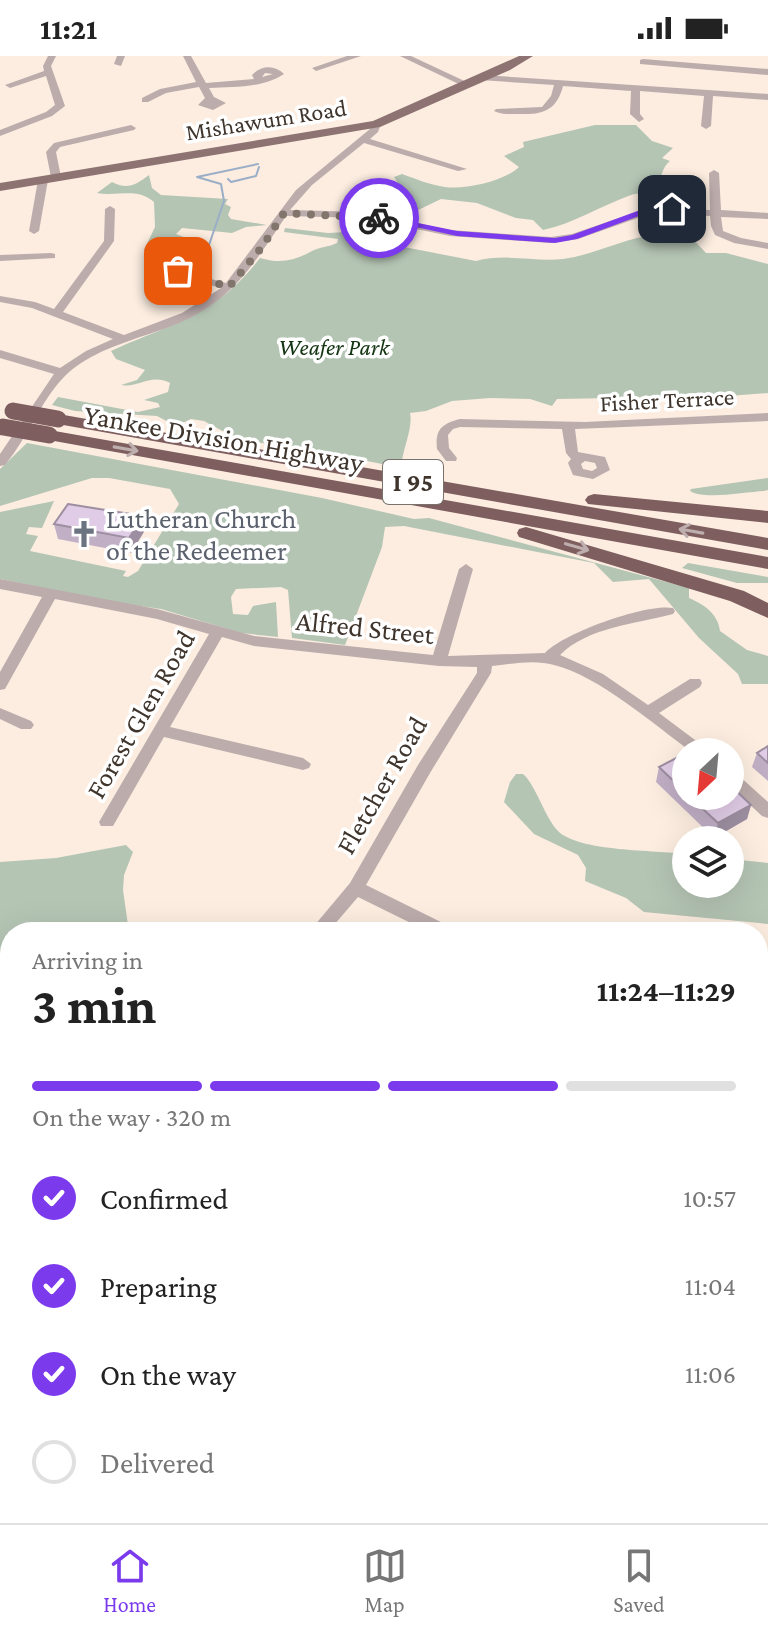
<!DOCTYPE html>
<html lang="en">
<head>
<meta charset="utf-8">
<style>
	:root { --surface:#fff; --page:#f2f2f2; --text:#222; --muted:#767676; --line:#e0e0e0; --accent:#7c3aed }
	body { margin:0; font-family:"Crimson Pro",serif; background:var(--page); color:var(--text); height:100vh; display:flex; flex-direction:column; font-size:30px; white-space:nowrap }
	* { box-sizing:border-box; margin:0 }
	p { font-size:26px; color:var(--muted) }
	.icon { flex:none; width:44px; height:44px; fill:none; stroke:currentColor; stroke-width:2; stroke-linecap:round; stroke-linejoin:round }
	.map { position:relative; flex:1; overflow:hidden }
	.details { position:absolute; left:0px; top:866px; width:768px; height:602px; display:flex; flex-direction:column; background:var(--surface); border-radius:32px 32px 0 0; box-shadow:0 8px 32px #0002 }
	.details>* { flex:none }
	.needle { width:52px; rotate:206deg }
	.fabs { position:absolute; left:672px; top:682px; display:grid; gap:16px }
	.fabs a { display:grid; place-items:center; width:72px; height:72px; border-radius:50%; background:var(--surface); box-shadow:0 8px 32px #0002; font-size:40px }
	.pin { position:absolute; display:grid; place-items:center; width:68px; height:68px; color:#fff; margin:-34px; border-radius:16px; box-shadow:0 4px 12px #0006 }
	.courier { position:absolute; display:grid; place-items:center; width:80px; height:80px; margin:-40px; border:6px solid #7c3aed; border-radius:50%; background:#fff; color:#222; box-shadow:0 2px 10px #0007 }
	.summary em { font-style:normal; font-weight:700 }
	.summary div { display:flex; flex-direction:column-reverse }
	.summary { display:flex; align-items:center; justify-content:space-between; height:136px; padding:0 32px }
	h1 { font-size:52px; font-weight:700; line-height:60px }
	.bar { display:grid; grid-template-columns:repeat(4,1fr); gap:12px 8px; align-content:center; height:96px; padding:0 32px }
	.bar i { height:10px; border-radius:6px; background:var(--line) }
	.bar .active { background:var(--accent) }
	.bar p { grid-column:span 4 }
	ol { padding:0 32px; list-style:none }
	li { display:flex; align-items:center; gap:24px; height:88px }
	li p { margin-inline-start:auto }
	li .icon { padding:8px; border-radius:50%; background:var(--accent); color:#fff; stroke-width:4 }
	li:last-child { color:var(--muted) }
	li i { width:44px; height:44px; border:4px solid var(--line); border-radius:50% }
	.status { display:flex; justify-content:space-between; align-items:center; height:56px; padding:0 40px; background:var(--surface); direction:ltr }
	.status svg { height:22px; fill:currentColor }
	.dock { display:flex; justify-content:space-around; align-items:center; height:112px; border-top:2px solid var(--line); background:var(--surface); font-size:22px; color:var(--muted) }
	.dock a { display:grid; justify-items:center; gap:4px }
	.dock .active { color:var(--accent) }
	.map>svg:first-child { display:block }
	.green { fill:#b5c5b4 }
	.lines { fill:none; stroke-linecap:round; stroke-linejoin:round }
	.stream { stroke:#9aaec7; stroke-width:2 }
	.minor { fill:#bcacac; fill-rule:evenodd }
	.major { fill:#8e7373; fill-rule:evenodd }
	.highway { fill:#7e5e5e; fill-rule:evenodd }
	.highway-bridge { stroke:#7e5e5e; stroke-width:17 }
	.wall { fill:#c1afc6 }
	.shaded-wall { fill:#9d8fa1 }
	.building { fill:#e0cce6; stroke:#9d8fa1; stroke-width:2 }
	.oneway { stroke:#beaeae }
	.route { fill:#7c3aed }
	.done { stroke:#81756c; stroke-width:8; stroke-dasharray:0 14.4 }
	.labels { text-anchor:middle; stroke-width:7; stroke-linejoin:round; paint-order:stroke }
	.far-street-label { font-size:24px; fill:#3f352d; stroke:#fff }
	.far-park-label { font-size:24px; font-style:italic; fill:#143512; stroke:#fff }
	.shield { fill:#fff; stroke:#79726c; stroke-width:2 }
	.shield-label { font-size:26px; font-weight:bold; fill:#3f352d }
	.street-label { font-size:28px; fill:#3f352d; stroke:#fff }
	.worship-label { font-size:28px; fill:#5b616d; stroke:#fff; text-anchor:start }
</style>
</head>
<body>
<div class="status"><b>11:21</b><svg viewBox="0 0 49 12"><path d="M0 12V9h3v3zM5 12V6h3v6zM10 12V3h3v9zM15 12V0h3v12zM26 1h20v11H26zM47 4h2v5h-2z"/></svg></div>
<div class="map">
<svg width="768" height="1467" viewBox="0 0 768 1467">
	<rect width="100%" height="100%" fill="#fcede0"/>
	<g class="green">
		<path d="M595,69H636L652,85L673,92L662,102L670,105C660,113 663,124 654,131C648,137 638,137 631,139C600,150 575,167 543,174L533,164L516,162L477,147L441,143L414,156L407,154L406,144L392,136L398,127L394,121L402,118C416,123 430,129 445,131C465,134 505,125 519,111L504,100L524,91L523,86Z"/>
		<path d="M149,119L152,132L161,139L228,143L225,148L231,151L228,159L231,163L267,169L246,171L232,177L182,172L176,178L194,185L184,190L159,188L150,195L144,194L155,171L154,146C136,131 118,141 97,137L112,126C127,134 136,129 149,119Z"/>
		<path d="M681,157L692,160L689,179L706,197H726L768,208V337L728,340L557,343L552,350L530,343L490,342L452,345L426,355L410,357C413,371 404,390 402,405L387,409L288,389L261,387L228,378L204,365L191,363L176,370L157,360L75,355L52,349L58,341L138,356L160,351L158,347L144,344L168,336L170,327C151,317 139,332 121,329L137,324L145,314L116,303L111,295C175,266 214,261 260,202C280,208 294,205 312,195C319,191 329,191 337,187L338,183L284,176L285,172L328,177L368,175H370L363,183L476,205C504,197 534,206 563,203C602,198 636,174 677,179L685,173Z"/>
		<path d="M27,387L322,442L414,463L429,462L689,532V542C705,549 718,558 720,575L747,594L768,600V628H742L738,618L699,582L649,523L613,526L594,507L404,470L385,471L382,491L345,589L292,582L288,534L281,531L236,533L231,541L233,558L248,559L253,550L276,546L278,581L241,577L161,553L112,546L0,523V456L54,445L42,472L29,471L26,478L38,480L30,495L126,515L123,520L128,521L138,515L179,448L170,433L109,422H92L0,450V413Z"/>
		<path d="M768,422V434L764,435C746,436 703,444 690,435L691,433Z"/>
		<path d="M688,507L768,521V527H737L682,512Z"/>
		<path d="M516,718H523C536,729 545,762 558,775C579,796 656,794 686,798V828H730V803L768,807V868L644,856L626,842L585,825L586,812L578,799L534,778L504,746L510,726Z"/>
		<path d="M126,789L133,796L124,819L123,834L129,876H10V1264H0V806L56,802Z"/>
	</g>
	<g class="lines">
		<g class="stream">
			<path d="M228,123L231,126L256,120L259,111"/>
			<path d="M209,189L224,145L221,128L197,121L258,108"/>
		</g>
		<g class="minor">
			<path d="M48,0H56L51,10L65,50L52,60L0,80V74L46,56L55,49L46,20L10,32L5,29L44,15L43,10Z"/>
			<path d="M117,0H125L121,10L114,8Z"/>
			<path d="M183,0H191L206,27L254,23L252,19C261,9 275,9 284,18C263,32 233,31 209,32L214,41L226,47L213,54L198,49L205,42L199,31L166,37L148,46H142V42L160,33L196,26ZM265,17L273,18L262,21Z"/>
			<path d="M347,0H361L316,15L312,12Z"/>
			<path d="M400,0H411L473,29L465,31Z"/>
			<path d="M643,3L768,13V19L640,8V4Z"/>
			<path d="M483,19L768,38V44L713,40L711,70L706,73L701,70L704,40L640,35V58L644,63L639,66L630,58L631,35L563,30C557,54 543,59 520,58C511,58 502,59 494,55L496,53L542,51L551,40L554,29L480,24V20Z"/>
			<path d="M376,65L381,68L378,76L370,83L467,113L458,115L364,87L312,129L290,154L363,156L450,174L551,181L572,178L651,151L710,154L709,117L714,114L719,117L721,154L768,157V163L721,161L723,175L741,182L768,187V193L734,187L715,179L711,170L710,160L652,157L578,183L551,187L450,180L363,162L286,160C251,212 230,248 169,271C137,283 102,291 74,312C47,333 33,370 14,397L5,409L0,410V398L54,318L0,302V294L60,312L86,295L113,283L32,252L0,246V240L35,246L54,253L104,185L105,153L110,150L115,153L114,185L63,256L124,279L182,257L221,232L184,222L165,212V208H173L192,218L226,227L296,134L370,73L373,66Z"/>
			<path d="M131,69L136,72L134,74L60,91L56,96L61,121L56,124L51,121L46,96L54,87Z"/>
			<path d="M43,121L48,124L39,175L34,178L29,175L38,124Z"/>
			<path d="M51,197L55,198V202L0,205V199Z"/>
			<path d="M768,357V365L575,373L578,396L605,401L610,414L593,423L573,419L568,407L571,403L566,397L562,373L460,371L453,373L448,379L449,392L457,402L456,405H446L437,393C435,374 441,368 460,363L585,366ZM585,405L595,407L597,412L592,415L583,413L581,408Z"/>
			<path d="M466,508L473,513L448,600L545,597C563,577 647,547 673,552L675,555L673,558C636,568 588,571 560,599L603,618L648,649L690,623H700L702,627L700,631L659,657L711,696H692C654,669 599,620 554,609C534,603 512,608 492,610L491,617L430,717L366,829L451,871L454,876H429L358,841L328,876H309L350,827L418,709L477,617V611L439,610L254,590L222,581L170,671L303,702L311,708L309,712L303,714L164,681L113,770H101L99,766L209,578L157,563L55,543L5,633L0,634V616L42,541L0,533V523L157,553L254,580L433,599L459,513Z"/>
			<path d="M0,652L31,665L34,669L31,673H21L0,663Z"/>
			<path d="M730,715L736,717L768,746V762L762,760L730,730Z"/>
			<path d="M758,950L768,952V968L758,966Z"/>
			<path d="M10,1448V1458H25L20,1467H0V1453Z"/>
			<path d="M394,1458H418L416,1467H392Z"/>
		</g>
		<path class="major" d="M519,0H533L510,14L380,71L0,135V127L373,65Z"/>
		<g class="highway">
			<path d="M58,358L768,482V494L52,367L49,363L52,359Z"/>
			<path d="M49,374L768,501V513L43,383L40,379Z"/>
			<path d="M594,438L768,455V467L588,448L585,444L588,440Z"/>
			<path d="M526,471L744,535L768,547V562L730,545L519,481L517,477L519,473Z"/>
		</g>
		<g class="highway-bridge">
			<path d="M13,355L58,363"/>
			<path d="M3,371L49,379"/>
		</g>
	</g>
	<g class="wall">
		<path d="M143,460L145,474L131,497L58,483L54,468Z"/>
		<path d="M768,690V725L752,711L757,697Z"/>
		<path d="M686,697V740H730L751,749L747,763L714,782L656,726L659,711Z"/>
	</g>
	<g class="shaded-wall">
		<path d="M143,460L145,474L131,497L129,482Z"/>
		<path d="M751,749L747,763L714,782L718,767Z"/>
	</g>
	<g class="building">
		<path d="M68,448L143,460L129,482L54,468Z"/>
		<path d="M768,690V707L757,697Z"/>
		<path d="M686,697V737L659,711Z"/>
		<path d="M730,729L751,749L718,767L689,740H730Z"/>
	</g>
	<defs><path id="oneway-shaft" d="M-6 0H5M1.5-3L5.5 0L1.5 3" fill="none" stroke-width="1.6" stroke-linecap="round" stroke-linejoin="round" transform="scale(2)"/></defs>
	<g class="oneway">
		<use href="#oneway-shaft" transform="translate(126 393) rotate(10)"/>
		<use href="#oneway-shaft" transform="translate(691 475) rotate(-170)"/>
		<use href="#oneway-shaft" transform="translate(577 491) rotate(16)"/>
	</g>
	<path class="route" d="M672,151L675,155L647,157L577,183L555,187L457,180L375,162L379,159L457,175L555,182L572,179L643,153Z"/>
	<g class="lines">
		<path class="done" d="M178,215L229,231L262,191L284,157L379,162"/>
	</g>
	<defs>
		<g id="church-bare" transform="scale(2.16)"><path d="M-1.2-6h2.4v3.5h3.3v2.4h-3.3V6h-2.4V-.1h-3.3v-2.4h3.3Z" fill="#6b7280" stroke="#fff" stroke-width="2.5" paint-order="stroke"/></g>
	</defs>
	<g fill-rule="evenodd">
		<use href="#church-bare" x="84" y="478"/>
	</g>
	<g class="labels">
		<g class="far-street-label">
			<text transform="translate(266 64) rotate(-9)" y="8">Mishawum Road</text>
			<text transform="translate(667 344) rotate(-3)" y="8">Fisher Terrace</text>
		</g>
		<g class="far-park-label">
			<text x="334" y="299">Weafer Park</text>
		</g>
		<rect class="shield" x="383" y="404" width="60" height="44" rx="6"/>
		<g class="shield-label">
			<text x="413" y="435">I 95</text>
		</g>
		<g class="street-label">
			<text transform="translate(224 382) rotate(10)" y="10">Yankee Division Highway</text>
			<text transform="translate(365 571) rotate(6)" y="10">Alfred Street</text>
			<text transform="translate(140 658) rotate(-60)" y="10">Forest Glen Road</text>
			<text transform="translate(381 729) rotate(-60)" y="10">Fletcher Road</text>
		</g>
		<g class="worship-label">
			<text x="106" y="472">Lutheran Church<tspan x="106" dy="32">of the Redeemer</tspan></text>
		</g>
	</g>
</svg>
<div class="fabs">
<a><svg class="needle" viewBox="-14 -14 28 28"><path d="M0-13l5 13h-10z" fill="#e53935"/><path d="M0 13l5-13h-10z" fill="#767676"/></svg></a>
<a><svg class="icon" aria-label="layers" viewBox="0 0 24 24"><path d="M12 4l9 5-9 5-9-5zM3 14l9 5 9-5"/></svg></a>
</div>
<div class="pin" style="left:178px;top:215px;background:#ea580c"><svg class="icon" aria-label="bag" viewBox="0 0 24 24"><path d="M5 8h14l-1 12H6zM9 8a3 3 0 0 1 6 0"/></svg></div>
<div class="pin" style="left:672px;top:153px;background:#1f2937"><svg class="icon" aria-label="home" viewBox="0 0 24 24"><path d="M3 11l9-7 9 7M6 9v11h12V9"/></svg></div>
<div class="courier" style="left:379px;top:162px"><svg class="icon" aria-label="bike" viewBox="0 0 24 24"><circle cx="6" cy="16" r="4"/><circle cx="18" cy="16" r="4"/><path d="M6 16l4-8h5l3 8M10 8l3 8H6M13 5h3"/></svg></div>
<section class="details">
<div class="summary"><div><h1>3 min</h1><p>Arriving in</p></div><em>11:24–11:29</em></div>
<div class="bar"><i class="active"></i><i class="active"></i><i class="active"></i><i></i><p>On the way · 320 m</p></div>
<ol>
<li><svg class="icon" aria-label="check" viewBox="0 0 24 24"><path d="M5 12l5 5 9-10"/></svg>Confirmed<p>10:57</p></li>
<li><svg class="icon" aria-label="check" viewBox="0 0 24 24"><path d="M5 12l5 5 9-10"/></svg>Preparing<p>11:04</p></li>
<li><svg class="icon" aria-label="check" viewBox="0 0 24 24"><path d="M5 12l5 5 9-10"/></svg>On the way<p>11:06</p></li>
<li><i></i>Delivered</li>
</ol>
</section>
</div>
<nav class="dock">
<a class="active"><svg class="icon" aria-label="home" viewBox="0 0 24 24"><path d="M3 11l9-7 9 7M6 9v11h12V9"/></svg>Home</a>
<a><svg class="icon" aria-label="map" viewBox="0 0 24 24"><path d="M3 6l6-2 6 2 6-2v14l-6 2-6-2-6 2zM9 4v14M15 6v14"/></svg>Map</a>
<a><svg class="icon" aria-label="saved" viewBox="0 0 24 24"><path d="M7 4h10v16l-5-4-5 4z"/></svg>Saved</a>
</nav>
</body>
</html>
